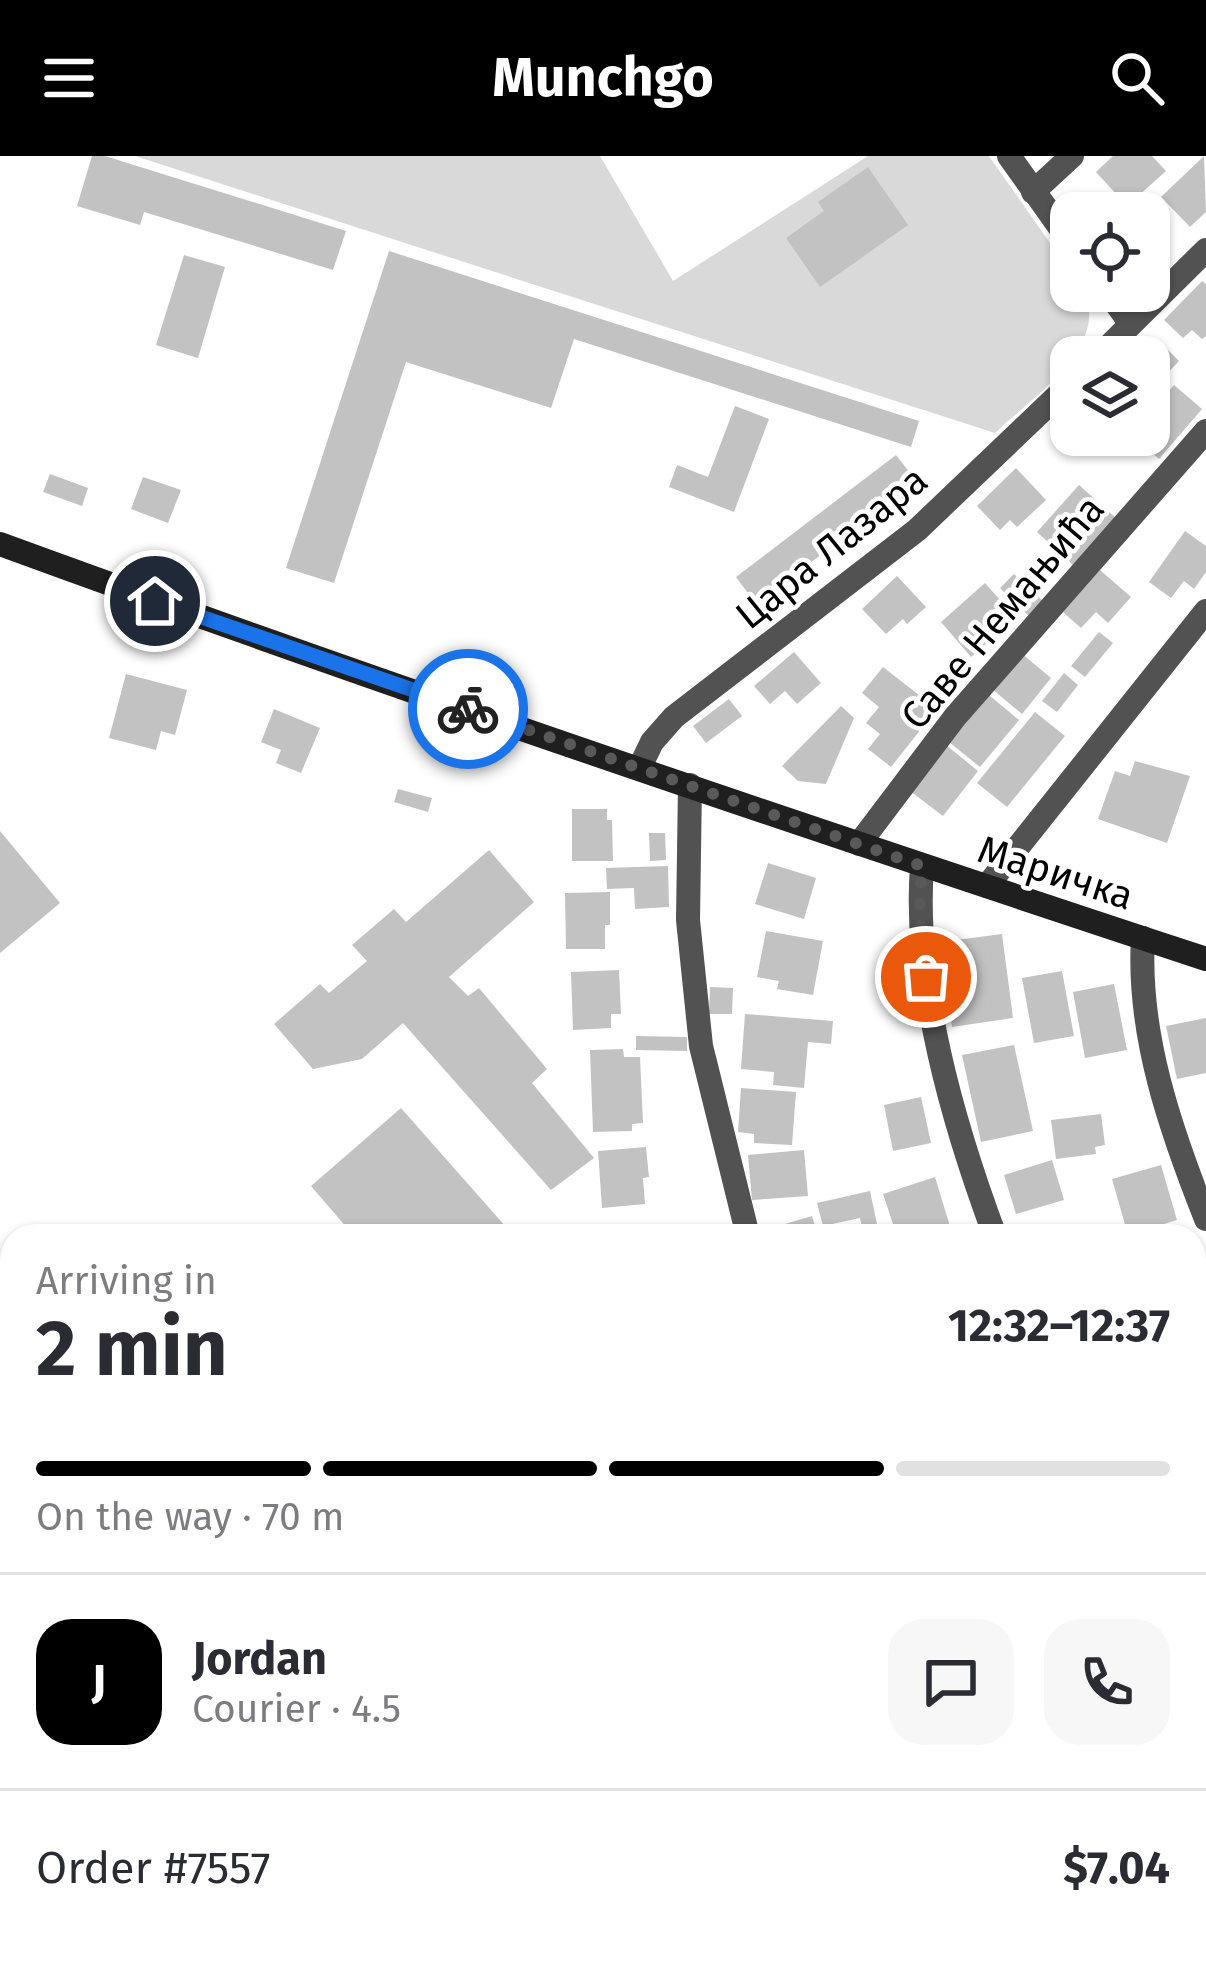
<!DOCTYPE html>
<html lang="en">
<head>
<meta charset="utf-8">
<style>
	:root { --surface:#fff; --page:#f7f7f7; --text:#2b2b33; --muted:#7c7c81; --line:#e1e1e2; --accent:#000 }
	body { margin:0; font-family:"Fira Sans",sans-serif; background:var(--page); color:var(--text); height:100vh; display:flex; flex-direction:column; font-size:45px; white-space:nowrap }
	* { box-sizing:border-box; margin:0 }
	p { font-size:39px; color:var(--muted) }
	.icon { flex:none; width:66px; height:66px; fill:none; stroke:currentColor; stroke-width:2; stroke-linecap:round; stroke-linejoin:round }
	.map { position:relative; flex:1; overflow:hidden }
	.details { position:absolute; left:0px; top:1068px; width:1206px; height:744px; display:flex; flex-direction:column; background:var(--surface); border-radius:36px 36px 0 0; box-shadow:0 3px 9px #0004 }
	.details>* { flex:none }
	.tools { position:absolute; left:1050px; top:36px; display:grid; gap:24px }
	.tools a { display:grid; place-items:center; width:120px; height:120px; border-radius:24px; background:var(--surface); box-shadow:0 3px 9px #0004; font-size:60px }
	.pin { position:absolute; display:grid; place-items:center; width:102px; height:102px; color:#fff; margin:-51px; border:6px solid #fff; border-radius:50%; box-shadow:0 3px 12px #0007 }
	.courier { position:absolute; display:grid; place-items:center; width:120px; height:120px; margin:-60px; border:9px solid #1a73e8; border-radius:50%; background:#fff; color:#222; box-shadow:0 3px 15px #0007 }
	.overview em { font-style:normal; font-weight:700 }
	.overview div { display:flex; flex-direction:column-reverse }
	.overview { display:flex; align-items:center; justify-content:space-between; height:204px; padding:0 36px }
	h1 { font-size:78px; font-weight:700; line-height:90px }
	.bar { display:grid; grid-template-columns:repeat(4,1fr); gap:18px 12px; align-content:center; height:144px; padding:0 36px }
	.bar i { height:15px; border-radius:9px; background:var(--line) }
	.bar .current { background:var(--accent) }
	.bar p { grid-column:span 4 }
	.line { display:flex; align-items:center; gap:30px; padding:0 36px; border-top:3px solid var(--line) }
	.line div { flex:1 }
	.round { display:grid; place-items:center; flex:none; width:126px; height:126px; border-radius:36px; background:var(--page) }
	header { display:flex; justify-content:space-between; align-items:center; height:156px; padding:0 36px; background:var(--accent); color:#fff; font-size:54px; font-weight:700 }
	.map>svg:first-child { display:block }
	.green { fill:#d9d9d9 }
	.building { fill:#c2c2c2 }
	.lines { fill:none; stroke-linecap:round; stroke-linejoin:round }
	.street { stroke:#525252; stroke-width:24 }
	.secondary { stroke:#1f1f1f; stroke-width:24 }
	.done { stroke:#595959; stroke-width:12; stroke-dasharray:0 21.6 }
	.route { stroke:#1a73e8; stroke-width:15 }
	.labels { text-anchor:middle; stroke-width:9; stroke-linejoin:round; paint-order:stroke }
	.street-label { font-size:39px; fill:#000; stroke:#fff }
</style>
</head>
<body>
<header><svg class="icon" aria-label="menu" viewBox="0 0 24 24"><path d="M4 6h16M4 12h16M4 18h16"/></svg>Munchgo<svg class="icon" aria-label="search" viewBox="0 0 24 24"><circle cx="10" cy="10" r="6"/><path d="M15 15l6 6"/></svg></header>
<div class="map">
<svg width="1206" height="1812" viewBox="0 0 1206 1812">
	<rect width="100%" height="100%" fill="#fff"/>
	<g class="green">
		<path d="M135,0H600L673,125L868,0H989L1071,117V135H1084C1110,192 1032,241 995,277Z"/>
		<path d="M0,1496L12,1510V1800H257L268,1812H0Z"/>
	</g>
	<g class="building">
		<path d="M92,0H105L346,75L333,114L144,56L140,69L77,50Z"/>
		<path d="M1113,0H1152L1166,15L1127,50L1096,16Z"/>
		<path d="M1204,0L1206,56L1190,71L1161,41Z"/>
		<path d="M868,11L908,69L820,131L786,82L824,55L818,46Z"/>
		<path d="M389,95L919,265L911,291L574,183L551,252L406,206L334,427L286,412Z"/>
		<path d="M184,99L225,111L198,202L156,189Z"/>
		<path d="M1202,125L1206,128V180L1202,183L1192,174L1183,182L1164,164Z"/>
		<path d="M1161,187L1179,205L1149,237V200Z"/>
		<path d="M1174,229L1202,253L1159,303L1131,279H1149V258Z"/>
		<path d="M735,250L769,263L734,356L669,331L677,309L708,321Z"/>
		<path d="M896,299L917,326L756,448L736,421Z"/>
		<path d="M1016,312L1046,344L1017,371L1010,364L1000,374L977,350Z"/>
		<path d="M50,318L88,332L82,350L43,336Z"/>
		<path d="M143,321L181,334L168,367L131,353Z"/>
		<path d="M1079,329L1116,362L1073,409L1037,376Z"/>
		<path d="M1185,375L1206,390V416L1194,433L1184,425L1171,442L1149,426Z"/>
		<path d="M1100,414L1131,441L1108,467L1096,456L1081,472L1063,456Z"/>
		<path d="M1014,418L1044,446L1030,461L1000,432Z"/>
		<path d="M897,420L926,451L907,468L903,463L886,478L862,453Z"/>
		<path d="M985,427L1016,462L971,501L941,466Z"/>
		<path d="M1099,476L1113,487L1085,521L1071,510Z"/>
		<path d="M794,496L821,527L797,548L785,535L770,548L754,530Z"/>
		<path d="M1021,497L1051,522L1022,558L992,533Z"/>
		<path d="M883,511L937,553L891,611L868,593L880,578L866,567L879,551L862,537Z"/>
		<path d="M1064,517L1078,529L1057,556L1042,545Z"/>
		<path d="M126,518L187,534L175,579L161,575L156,594L109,582Z"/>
		<path d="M989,539L1019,564L980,611L949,586Z"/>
		<path d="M729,543L742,560L706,587L693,570Z"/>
		<path d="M841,550L854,562L826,628L798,625L782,610Z"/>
		<path d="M274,553L320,572L301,617L276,607L281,594L261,586Z"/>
		<path d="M1035,556L1065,580L1007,651L977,627Z"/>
		<path d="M946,589L978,615L943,660L910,635Z"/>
		<path d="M1135,605L1190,620L1167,687L1098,663L1115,615L1130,620Z"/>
		<path d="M398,633L432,642L428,656L394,646Z"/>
		<path d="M572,653H607V664H612L613,705H572Z"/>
		<path d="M0,675L60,747L0,797Z"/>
		<path d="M649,677H665L666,704L650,705Z"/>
		<path d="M489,694L534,746L449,821L468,840L479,832L547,913L532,927L594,1002L551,1034L403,867L362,903L313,913L274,868L320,828L329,837L367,805L352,789L394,753L406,766Z"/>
		<path d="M768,707L816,722L804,763L755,748Z"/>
		<path d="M668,710L669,751L635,753L634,732L607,733L606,712Z"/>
		<path d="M610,736V769H605V793H566L565,737Z"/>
		<path d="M766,775L823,785L813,839L777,833L779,825L757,821Z"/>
		<path d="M1002,778L1013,862L952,871L941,786Z"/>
		<path d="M619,814L621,858H611V872L573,874L571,816Z"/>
		<path d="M1062,815L1074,880L1034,887L1022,822Z"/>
		<path d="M1114,828L1127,894L1085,902L1073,836Z"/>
		<path d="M710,831L733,832L732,858H709Z"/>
		<path d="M745,858L833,865L831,888L808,886L804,932L773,929L774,916L741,913Z"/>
		<path d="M1206,862V917L1177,923L1166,870Z"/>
		<path d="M636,880L687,881V895L636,894Z"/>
		<path d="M1014,889L1033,975L981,986L962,899Z"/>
		<path d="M623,893L624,901H640L643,967L632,968V975L593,976L590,894Z"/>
		<path d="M741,932L796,936L792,989L754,987V978L738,976Z"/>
		<path d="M921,941L931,987L893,995L884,949Z"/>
		<path d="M401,952L514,1080H354L311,1030Z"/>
		<path d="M1101,958L1105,989L1095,991L1096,998L1056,1003L1051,964Z"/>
		<path d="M646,991L649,1021L643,1022L645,1048L602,1052L598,995Z"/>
		<path d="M804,994L808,1040L752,1044L748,999Z"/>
		<path d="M1052,1004L1064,1044L1016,1058L1004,1019Z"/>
		<path d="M1161,1009L1177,1064L1128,1079L1112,1023Z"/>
		<path d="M935,1021L953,1080H897L883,1038Z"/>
		<path d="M870,1035L877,1068L862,1071L860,1062L823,1070L817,1047Z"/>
		<path d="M812,1060L818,1080H762L761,1075Z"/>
		<path d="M1194,1097L1206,1132V1143L1194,1147Z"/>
		<path d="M1206,1225V1269L1194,1274V1229Z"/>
		<path d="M1206,1400V1443L1194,1448V1405Z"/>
		<path d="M647,1800H861L867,1812H653Z"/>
		<path d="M963,1800H1022L998,1812H950L965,1804Z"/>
	</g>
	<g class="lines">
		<g class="street">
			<path d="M1009,0L1071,87"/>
			<path d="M1033,36L1072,0"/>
			<path d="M1107,135L1131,168"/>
			<path d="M1098,201L1206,94"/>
			<path d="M640,611L652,586L674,561L917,374L1071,227"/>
			<path d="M690,629L688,764L701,890L748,1080"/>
			<path d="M859,688L955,561L1206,275"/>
			<path d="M922,710C913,830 953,967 995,1080"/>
			<path d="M987,730L1206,455"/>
			<path d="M1143,782C1137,878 1171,975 1206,1063"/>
			<path d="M0,1455L12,1470"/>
			<path d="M1194,1535L1206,1561"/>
			<path d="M1194,1583H1206"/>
			<path d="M287,1800L297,1812"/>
		</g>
		<path class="secondary" d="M0,388C399,534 803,670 1206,803"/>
	</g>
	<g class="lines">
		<path class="done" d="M468,553L922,710L919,756L926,821"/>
		<path class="route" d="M155,445L468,553"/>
	</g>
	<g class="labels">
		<g class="street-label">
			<text transform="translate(831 391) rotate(-39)" y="14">Цара Лазара</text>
			<text transform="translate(1002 456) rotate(-50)" y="14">Саве Немањића</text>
			<text transform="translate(1056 716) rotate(18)" y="14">Маричка</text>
		</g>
	</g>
</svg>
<div class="tools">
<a><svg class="icon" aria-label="locate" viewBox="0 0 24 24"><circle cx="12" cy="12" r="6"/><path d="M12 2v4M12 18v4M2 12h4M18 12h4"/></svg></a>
<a><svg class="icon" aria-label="layers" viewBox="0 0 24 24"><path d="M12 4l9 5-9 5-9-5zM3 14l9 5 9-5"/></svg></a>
</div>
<div class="pin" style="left:926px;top:821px;background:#ea580c"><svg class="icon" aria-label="bag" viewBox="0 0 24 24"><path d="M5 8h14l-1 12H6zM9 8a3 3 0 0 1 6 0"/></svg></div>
<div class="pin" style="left:155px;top:445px;background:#1f2937"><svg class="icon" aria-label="home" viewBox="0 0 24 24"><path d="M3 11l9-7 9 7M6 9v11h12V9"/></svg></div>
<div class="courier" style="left:468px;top:553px"><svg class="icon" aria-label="bike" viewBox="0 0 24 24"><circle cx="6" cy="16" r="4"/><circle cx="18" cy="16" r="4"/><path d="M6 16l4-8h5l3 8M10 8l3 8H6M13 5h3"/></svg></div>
<section class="details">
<div class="overview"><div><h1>2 min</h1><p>Arriving in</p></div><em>12:32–12:37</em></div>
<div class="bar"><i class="current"></i><i class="current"></i><i class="current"></i><i></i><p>On the way · 70 m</p></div>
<div class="line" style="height:216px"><b class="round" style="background:var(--accent);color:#fff">J</b><div><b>Jordan</b><p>Courier · 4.5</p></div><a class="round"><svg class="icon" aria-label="chat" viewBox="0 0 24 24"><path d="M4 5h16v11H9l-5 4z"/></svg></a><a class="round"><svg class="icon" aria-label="phone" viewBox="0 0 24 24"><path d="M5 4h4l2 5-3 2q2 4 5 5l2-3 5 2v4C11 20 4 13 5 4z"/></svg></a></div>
<div class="line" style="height:156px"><div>Order #7557</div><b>$7.04</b></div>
</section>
</div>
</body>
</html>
